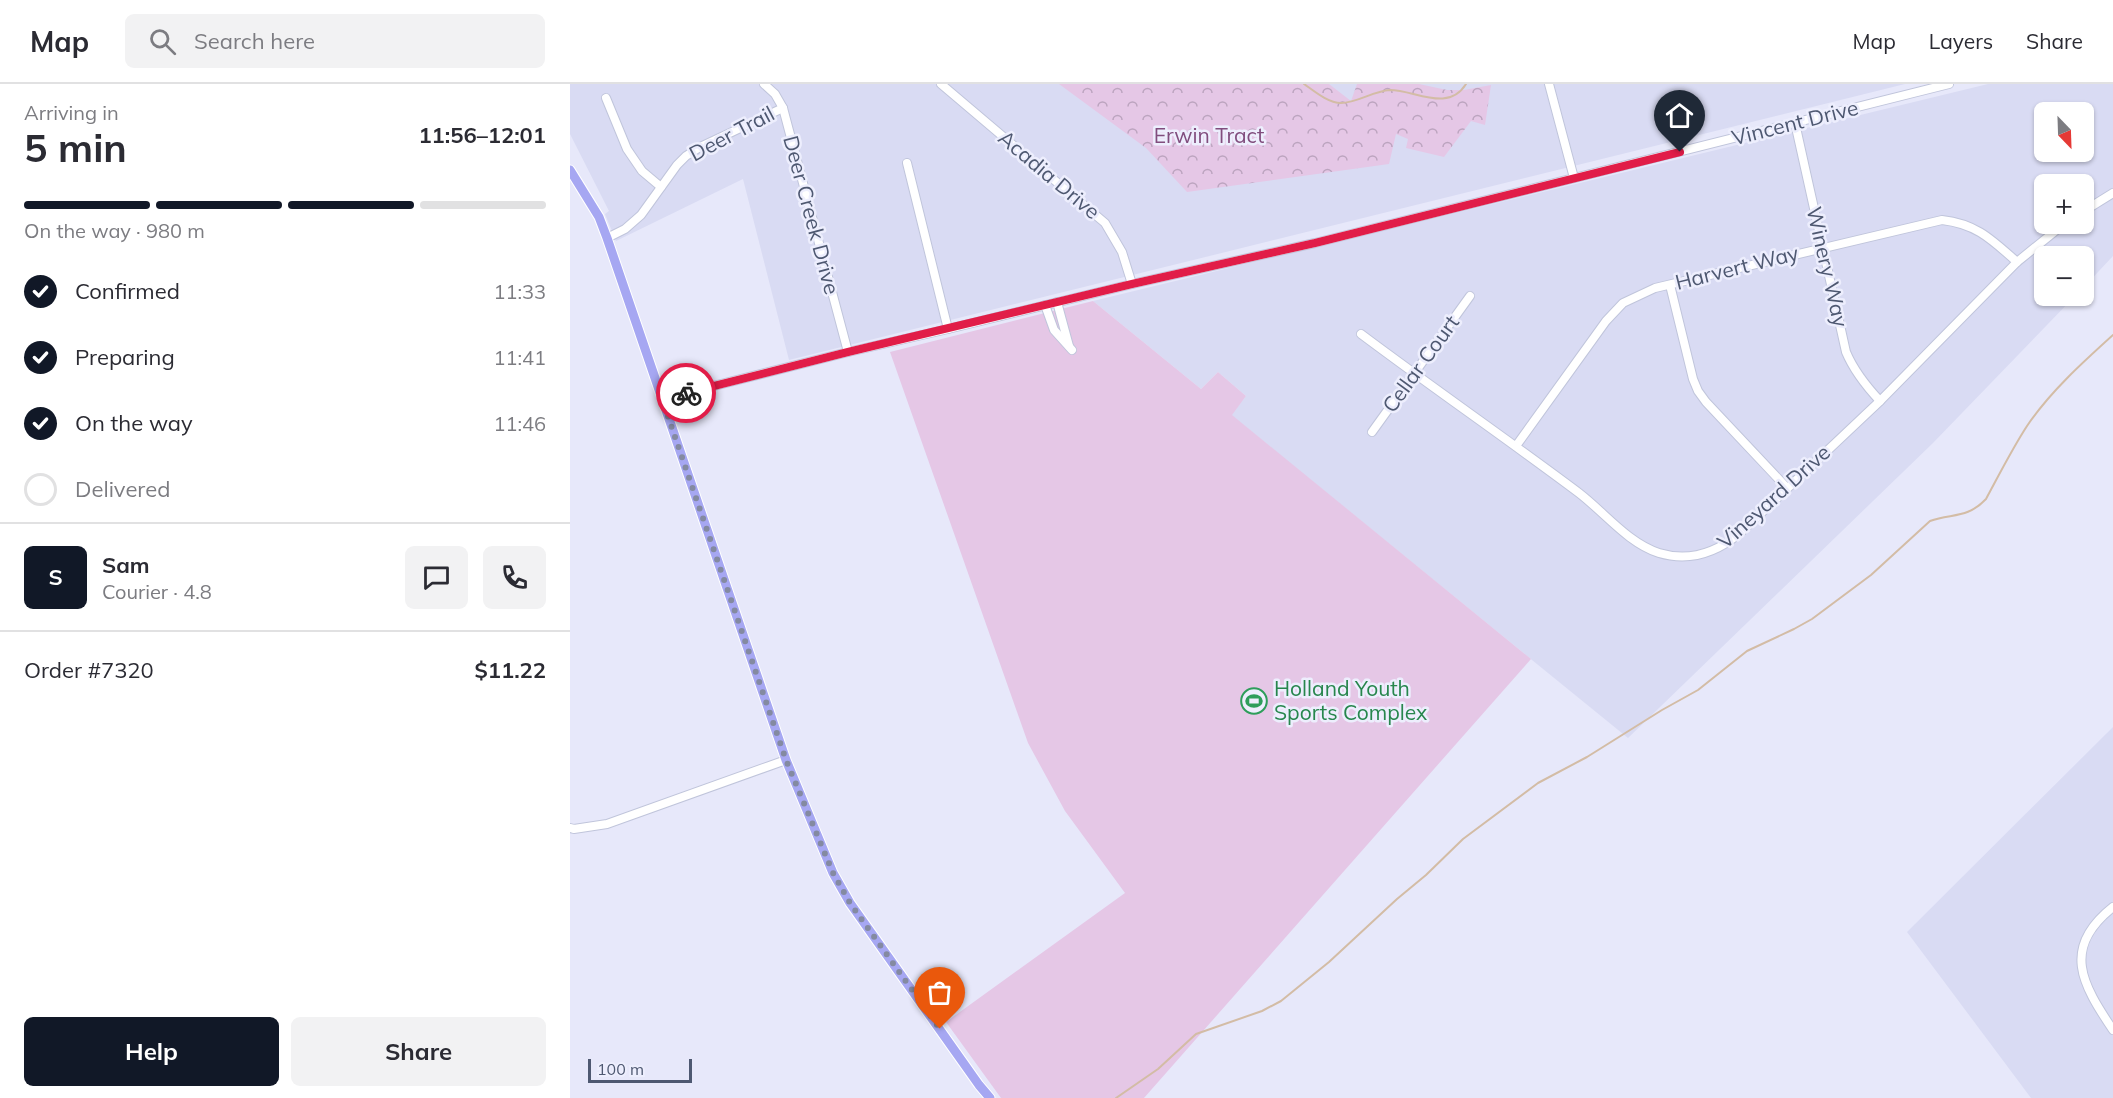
<!DOCTYPE html>
<html lang="en">
<head>
<meta charset="utf-8">
<style>
	:root { --surface:#fff; --page:#f2f2f3; --text:#2b2b33; --muted:#7c7c81; --line:#e1e1e2; --accent:#111827 }
	body { margin:0; font-family:Mulish,sans-serif; background:var(--page); color:var(--text); height:100vh; display:flex; flex-direction:column; font-size:22px; white-space:nowrap }
	* { box-sizing:border-box; margin:0 }
	p { font-size:20px; color:var(--muted) }
	.icon { flex:none; width:33px; height:33px; fill:none; stroke:currentColor; stroke-width:2; stroke-linecap:round; stroke-linejoin:round }
	.map { position:relative; flex:1; overflow:hidden }
	.side { display:flex; flex-direction:column; background:var(--surface); width:570px }
	.side>* { flex:none }
	.needle { width:39px; rotate:157deg }
	.controls { position:absolute; left:1464px; top:18px; display:grid; gap:12px }
	.controls a { display:grid; place-items:center; width:60px; height:60px; border-radius:9px; background:var(--surface); box-shadow:0 2px 4px #0004; font-size:30px }
	.scale { position:absolute; left:18px; bottom:15px; width:104px; box-sizing:border-box; padding-left:6px; border:3px solid #4e5871; border-top:0; font-size:16px; line-height:21px; white-space:nowrap; color:#4e5871; -webkit-text-stroke:4px #edeefd; paint-order:stroke }
	.pin { position:absolute; display:grid; place-items:center; width:51px; height:51px; color:#fff; margin:-62px -26px; border-radius:50% 50% 50% 0; rotate:-45deg; box-shadow:0 0 6px #0007 }
	.pin .icon { rotate:45deg }
	.courier { position:absolute; display:grid; place-items:center; width:60px; height:60px; margin:-30px; border:4px solid #e11d48; border-radius:50%; background:#fff; color:#222; box-shadow:0 2px 8px #0007 }
	.headline em { font-style:normal; font-weight:700 }
	.headline div { display:flex; flex-direction:column-reverse }
	.headline { display:flex; align-items:center; justify-content:space-between; height:102px; padding:0 24px }
	h1 { font-size:39px; font-weight:700; line-height:45px }
	.bar { display:grid; grid-template-columns:repeat(4,1fr); gap:9px 6px; align-content:center; height:72px; padding:0 24px }
	.bar i { height:8px; border-radius:4px; background:var(--line) }
	.bar .on { background:var(--accent) }
	.bar p { grid-column:span 4 }
	.line { display:flex; align-items:center; gap:15px; padding:0 24px; border-top:2px solid var(--line) }
	.line div { flex:1 }
	.round { display:grid; place-items:center; flex:none; width:63px; height:63px; border-radius:9px; background:var(--page) }
	ol { padding:0 24px; list-style:none }
	li { display:flex; align-items:center; gap:18px; height:66px }
	li p { margin-inline-start:auto }
	li .icon { padding:6px; border-radius:50%; background:var(--accent); color:#fff; stroke-width:4 }
	li:last-child { color:var(--muted) }
	li i { width:33px; height:33px; border:3px solid var(--line); border-radius:50% }
	.cta { display:flex; gap:12px; margin-top:auto; padding:12px 24px }
	.cta a { flex:1; height:69px; border-radius:9px; background:var(--accent); color:#fff; font-size:24px; font-weight:700; line-height:69px; text-align:center }
	.cta a+a { background:var(--page); color:var(--text) }
	header { display:flex; align-items:center; gap:36px; box-sizing:border-box; height:84px; padding:0 30px; background:var(--surface); border-bottom:2px solid var(--line) }
	header strong { font-size:28px }
	nav { display:flex; gap:33px; margin-inline-start:auto; font-size:21px }
	.search { width:420px; height:54px; background:var(--page); display:flex; align-items:center; gap:15px; box-sizing:border-box; padding:0 21px; border-radius:9px; color:var(--muted); font-size:22px }
	main { display:flex; flex:1; min-height:0 }
	.map>svg:first-child { display:block }
	.residential { fill:#d9dbf3; fill-rule:evenodd }
	.forest { fill:url(#forest-crowns) }
	.pitch { fill:#e5c7e6 }
	.lines { fill:none; stroke-linecap:round; stroke-linejoin:round }
	.stream { stroke:#d3bca5; stroke-width:2 }
	.minor-casing { stroke:#c0c5db; stroke-width:10 }
	.major-casing { stroke:#fff; stroke-width:11 }
	.minor { stroke:#fff; stroke-width:8 }
	.major { stroke:#a6a7f2; stroke-width:9 }
	.done { stroke:#848aa1; stroke-width:6; stroke-dasharray:0 10.8 }
	.route { stroke:#e11d48; stroke-width:8 }
	.labels { text-anchor:middle; stroke-width:5; stroke-linejoin:round; paint-order:stroke }
	.street-label { font-size:21px; fill:#4e5871; stroke:#edeefd }
	.park-label { font-size:21px; fill:#814d7e; stroke:#edeefd }
	.leisure-label { font-size:21px; fill:#27864d; stroke:#edeefd; text-anchor:start }
</style>
</head>
<body>
<header>
<strong>Map</strong>
<div class="search"><svg class="icon" aria-label="search" viewBox="0 0 24 24"><circle cx="10" cy="10" r="6"/><path d="M15 15l6 6"/></svg>Search here</div>
<nav><a>Map</a><a>Layers</a><a>Share</a></nav>
</header>
<main>
<section class="side">
<div class="headline"><div><h1>5 min</h1><p>Arriving in</p></div><em>11:56–12:01</em></div>
<div class="bar"><i class="on"></i><i class="on"></i><i class="on"></i><i></i><p>On the way · 980 m</p></div>
<ol>
<li><svg class="icon" aria-label="check" viewBox="0 0 24 24"><path d="M5 12l5 5 9-10"/></svg>Confirmed<p>11:33</p></li>
<li><svg class="icon" aria-label="check" viewBox="0 0 24 24"><path d="M5 12l5 5 9-10"/></svg>Preparing<p>11:41</p></li>
<li><svg class="icon" aria-label="check" viewBox="0 0 24 24"><path d="M5 12l5 5 9-10"/></svg>On the way<p>11:46</p></li>
<li><i></i>Delivered</li>
</ol>
<div class="line" style="height:108px"><b class="round" style="background:var(--accent);color:#fff">S</b><div><b>Sam</b><p>Courier · 4.8</p></div><a class="round"><svg class="icon" aria-label="chat" viewBox="0 0 24 24"><path d="M4 5h16v11H9l-5 4z"/></svg></a><a class="round"><svg class="icon" aria-label="phone" viewBox="0 0 24 24"><path d="M5 4h4l2 5-3 2q2 4 5 5l2-3 5 2v4C11 20 4 13 5 4z"/></svg></a></div>
<div class="line" style="height:78px"><div>Order #7320</div><b>$11.22</b></div>
<div class="cta"><a>Help</a><a>Share</a></div>
</section>
<div class="map">
<svg width="1543" height="1014" viewBox="0 0 1543 1014">
	<defs>
		<pattern id="forest-crowns" width="20" height="18" patternUnits="userSpaceOnUse" patternTransform="scale(1.5)"><rect width="20" height="18" fill="#e5c7e6"/><path d="M2 6a3 3 0 1 1 6 0M12 15a3 3 0 1 1 6 0" fill="none" stroke="#bca4bf"/></pattern>
	</defs>
	<rect width="100%" height="100%" fill="#e7e8fa"/>
	<g class="residential">
		<path d="M0,0H1335L219,276L173,95L46,157L35,130L39,127L0,50Z"/>
		<path d="M1418,0H1543V172L1514,203V172H1474V212H1505L1363,359L1058,654L661,331L676,312L648,288L631,305L523,217ZM1474,28H1514V68H1474ZM1474,100H1514V140H1474Z"/>
		<path d="M1543,643V1014H1461L1337,848Z"/>
	</g>
	<path class="forest" d="M489,0H759L781,17L787,0H849L877,6H894L921,1L915,41L901,37L874,73L836,64L838,55L826,50L819,80L617,108L576,64Z"/>
	<path class="pitch" d="M523,217L631,305L648,288L676,312L662,331L961,575L574,1014H431L376,938L555,809L495,727L458,659L320,268Z"/>
	<g class="lines">
		<g class="stream">
			<path d="M734,0C744,7 758,19 771,19C787,19 803,7 820,6C845,6 878,29 896,0"/>
			<path d="M546,1014L588,985L626,950L692,927L711,917L759,878L827,815L856,791L893,755L968,699L1017,673L1092,626L1128,606L1177,567L1224,545L1242,535L1301,491L1360,437C1382,429 1397,435 1416,415C1429,391 1442,365 1457,342C1480,308 1512,279 1543,251"/>
		</g>
		<g class="minor-casing">
			<g id="minor">
				<path d="M194,0L205,10L213,24L278,268"/>
				<path d="M371,0L535,139L552,168L562,200"/>
				<path d="M979,0L1004,94"/>
				<path d="M36,14L57,65L72,87L91,103"/>
				<path d="M1225,39L1276,268C1284,287 1296,302 1310,317"/>
				<path d="M337,79L378,245"/>
				<path d="M1514,127L1543,109"/>
				<path d="M37,154L55,145L71,131L107,81L116,72L130,63L213,24"/>
				<path d="M1100,201L1123,295L1128,307L1136,318L1217,404"/>
				<path d="M487,218L499,262"/>
				<path d="M475,221L484,246L502,266"/>
				<path d="M791,250C863,304 937,355 1009,409C1035,429 1058,459 1089,469C1119,478 1146,469 1170,449L1310,317L1447,178L1494,140"/>
				<path d="M92,315L278,268L378,245L562,200L745,159L1379,0"/>
				<path d="M802,348L900,212"/>
				<path d="M946,362L1036,237L1053,219L1085,204L1372,136C1407,140 1422,156 1447,178"/>
				<path d="M0,744L4,745L37,740L216,676"/>
				<path d="M1543,823C1491,864 1512,900 1543,946"/>
			</g>
		</g>
		<g class="major-casing">
			<path id="major" d="M0,86L29,133L37,154L216,676L263,789L280,819L409,1001L420,1014"/>
		</g>
		<use href="#minor" class="minor"/>
		<use href="#major" class="major"/>
	</g>
	<g class="lines">
		<path class="done" d="M116,309L92,315L216,676L263,789L280,819L370,945"/>
		<path class="route" d="M116,309L278,268L562,200L745,159L1110,68"/>
	</g>
	<defs>
		<g id="stadium-ring" transform="scale(1.35)"><circle r="9.5" fill="#edeefd" stroke="#2e9e5b" stroke-width="1.5"/><path d="M0-5a6.5 5 0 1 0 0 10a6.5 5 0 1 0 0-10ZM-3.5-1.8h7v3.6h-7Z" fill="#2e9e5b"/></g>
	</defs>
	<g fill-rule="evenodd">
		<use href="#stadium-ring" x="684" y="617"/>
	</g>
	<g class="labels">
		<g class="street-label">
			<text transform="translate(1225 39) rotate(-14)" y="7">Vincent Drive</text>
			<text transform="translate(162 50) rotate(-28)" y="7">Deer Trail</text>
			<text transform="translate(479 91) rotate(40)" y="7">Acadia Drive</text>
			<text transform="translate(241 131) rotate(75)" y="7">Deer Creek Drive</text>
			<text transform="translate(1257 183) rotate(77)" y="7">Winery Way</text>
			<text transform="translate(1167 184) rotate(-14)" y="7">Harvert Way</text>
			<text transform="translate(851 280) rotate(-54)" y="7">Cellar Court</text>
			<text transform="translate(1204 413) rotate(-42)" y="7">Vineyard Drive</text>
		</g>
		<g class="park-label">
			<text x="639" y="59">Erwin Tract</text>
		</g>
		<g class="leisure-label">
			<text x="704" y="612">Holland Youth<tspan x="704" dy="24">Sports Complex</tspan></text>
		</g>
	</g>
</svg>
<div class="controls">
<a><svg class="needle" viewBox="-14 -14 28 28"><path d="M0-13l5 13h-10z" fill="#e53935"/><path d="M0 13l5-13h-10z" fill="#7c7c81"/></svg></a>
<a>+</a>
<a>−</a>
</div>
<div class="scale">100 m</div>
<div class="pin" style="left:370px;top:945px;background:#ea580c"><svg class="icon" aria-label="bag" viewBox="0 0 24 24"><path d="M5 8h14l-1 12H6zM9 8a3 3 0 0 1 6 0"/></svg></div>
<div class="pin" style="left:1110px;top:68px;background:#1f2937"><svg class="icon" aria-label="home" viewBox="0 0 24 24"><path d="M3 11l9-7 9 7M6 9v11h12V9"/></svg></div>
<div class="courier" style="left:116px;top:309px"><svg class="icon" aria-label="bike" viewBox="0 0 24 24"><circle cx="6" cy="16" r="4"/><circle cx="18" cy="16" r="4"/><path d="M6 16l4-8h5l3 8M10 8l3 8H6M13 5h3"/></svg></div>
</div>
</main>
</body>
</html>
